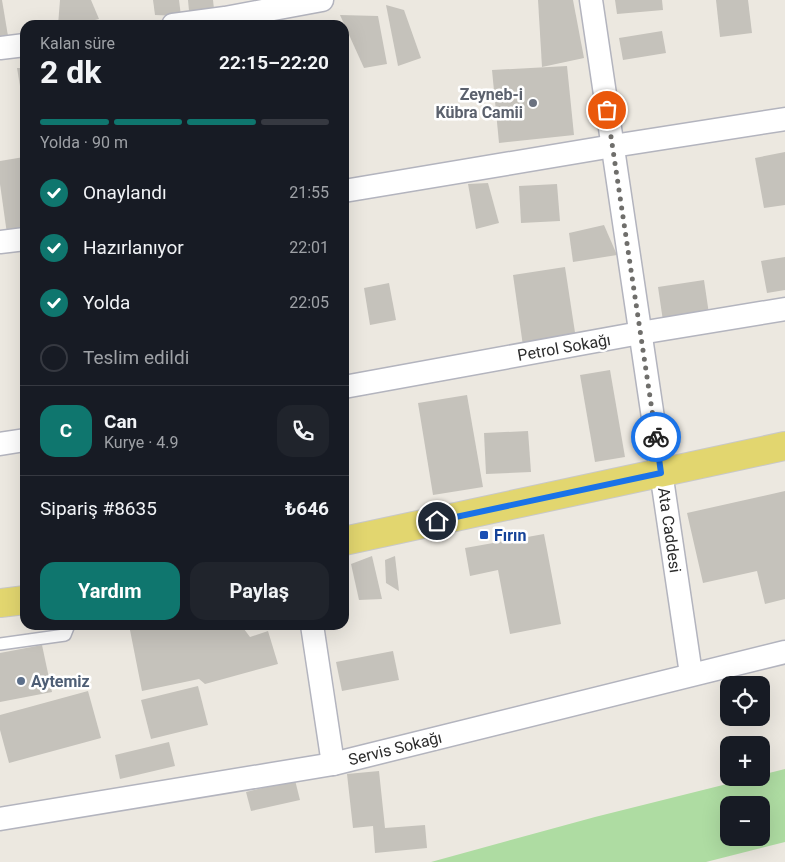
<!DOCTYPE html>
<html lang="tr">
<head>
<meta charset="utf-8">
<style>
	:root { --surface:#171b24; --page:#20242c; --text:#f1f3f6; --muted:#9ea1a6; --line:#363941; --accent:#0f766e }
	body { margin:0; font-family:Roboto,sans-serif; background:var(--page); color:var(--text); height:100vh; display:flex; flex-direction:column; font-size:19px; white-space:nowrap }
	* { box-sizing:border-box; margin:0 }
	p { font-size:16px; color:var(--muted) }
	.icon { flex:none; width:28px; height:28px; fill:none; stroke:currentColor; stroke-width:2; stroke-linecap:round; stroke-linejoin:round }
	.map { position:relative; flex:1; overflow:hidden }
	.details { position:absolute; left:20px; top:20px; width:329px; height:610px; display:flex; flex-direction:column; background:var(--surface); border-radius:15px; box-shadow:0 5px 20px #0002 }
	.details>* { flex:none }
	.fabs { position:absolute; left:720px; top:676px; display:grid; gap:10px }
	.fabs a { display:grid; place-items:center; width:50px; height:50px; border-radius:10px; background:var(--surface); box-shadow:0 5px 20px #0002; font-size:25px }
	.pin { position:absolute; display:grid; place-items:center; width:42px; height:42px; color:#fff; margin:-21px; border:2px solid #fff; border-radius:50%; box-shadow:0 1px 5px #0007 }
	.courier { position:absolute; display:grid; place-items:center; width:50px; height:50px; margin:-25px; border:4px solid #1a73e8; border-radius:50%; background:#fff; color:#222; box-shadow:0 1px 6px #0007 }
	.head em { font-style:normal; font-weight:700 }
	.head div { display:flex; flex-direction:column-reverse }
	.head { display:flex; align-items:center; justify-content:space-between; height:85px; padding:0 20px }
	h1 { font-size:32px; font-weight:700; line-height:38px }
	.bar { display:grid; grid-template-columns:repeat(4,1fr); gap:8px 5px; align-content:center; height:60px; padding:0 20px }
	.bar i { height:6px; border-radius:4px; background:var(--line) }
	.bar .active { background:var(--accent) }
	.bar p { grid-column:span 4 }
	.line { display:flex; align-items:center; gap:12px; padding:0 20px; border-top:1px solid var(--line) }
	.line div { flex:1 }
	.round { display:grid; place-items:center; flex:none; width:52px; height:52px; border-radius:15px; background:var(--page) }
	ol { padding:0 20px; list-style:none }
	li { display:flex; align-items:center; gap:15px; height:55px }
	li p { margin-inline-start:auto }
	li .icon { padding:5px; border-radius:50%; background:var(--accent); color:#fff; stroke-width:4 }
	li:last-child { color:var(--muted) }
	li i { width:28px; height:28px; border:2px solid var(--line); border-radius:50% }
	.primary-button { display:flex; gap:10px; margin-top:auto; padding:10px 20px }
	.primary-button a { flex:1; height:58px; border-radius:15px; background:var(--accent); color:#fff; font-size:20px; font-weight:700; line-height:58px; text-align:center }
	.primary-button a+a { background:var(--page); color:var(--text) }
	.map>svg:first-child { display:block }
	.green { fill:#aedca2; fill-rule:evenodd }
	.building { fill:#c5c2bb }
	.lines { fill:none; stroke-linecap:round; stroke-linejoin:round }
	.lane-casing { stroke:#b3b4be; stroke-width:14 }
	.street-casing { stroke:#b3b4be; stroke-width:25 }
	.primary-casing { stroke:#c8c8c8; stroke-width:30 }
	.lane { stroke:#fff; stroke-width:11 }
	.street { stroke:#fff; stroke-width:22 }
	.primary { stroke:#e2d66f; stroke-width:28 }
	.done { stroke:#6f6e6b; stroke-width:5; stroke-dasharray:0 9 }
	.route { stroke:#1a73e8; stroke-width:6 }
	.worship-dot { fill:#6b7280; stroke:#fff; stroke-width:2 }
	.transit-dot { fill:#1a4fb4; stroke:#fff; stroke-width:2 }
	.service-dot { fill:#5c6f8a; stroke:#fff; stroke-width:2 }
	.labels { text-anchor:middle; stroke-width:5; stroke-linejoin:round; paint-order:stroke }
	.worship-label { font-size:16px; font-weight:bold; fill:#5b616d; stroke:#fff; text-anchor:end }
	.street-label { font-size:16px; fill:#2c2c2c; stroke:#fff }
	.transit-label { font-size:16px; font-weight:bold; fill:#164399; stroke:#fff; text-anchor:start }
	.service-label { font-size:16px; font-weight:bold; fill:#4e5e75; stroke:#fff; text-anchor:start }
</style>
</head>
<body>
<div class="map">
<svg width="785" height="862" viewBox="0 0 785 862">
	<rect width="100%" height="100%" fill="#ece8e0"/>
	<path class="green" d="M785,769V842L706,862H431L595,817L751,778H761V775ZM729,805H761V838H729Z"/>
	<g class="building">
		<path d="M0,0H2L8,36L0,38Z"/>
		<path d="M60,0H91L99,19L75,25H58Z"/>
		<path d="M153,0H179L181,16L155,15Z"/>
		<path d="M188,0H213L214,9L189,11Z"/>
		<path d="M538,0H573L584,58L542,67Z"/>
		<path d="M615,0H662L663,10L617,14Z"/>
		<path d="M716,0H748L752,33L720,37Z"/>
		<path d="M386,5L404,10L421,58L398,66Z"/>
		<path d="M340,15L378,16L387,64L364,68Z"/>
		<path d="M662,31L666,53L623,60L619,38Z"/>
		<path d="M567,66L574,135L499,143L492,70Z"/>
		<path d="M17,68H25V110H24Z"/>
		<path d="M785,152V205L764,208L755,158Z"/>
		<path d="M24,157L25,226L7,234L0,184V161Z"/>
		<path d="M488,183L499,223L476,229L468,184Z"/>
		<path d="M557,184L560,221L521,223L519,186Z"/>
		<path d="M604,225L617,255L573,262L569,233Z"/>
		<path d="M785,257V290L767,293L761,261Z"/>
		<path d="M565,267L576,339L523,346L513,275Z"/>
		<path d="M704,280L709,314L663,321L658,287Z"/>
		<path d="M389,283L396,320L370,325L364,288Z"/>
		<path d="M610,370L625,457L595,462L580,375Z"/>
		<path d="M467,395L483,487L433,495L418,403Z"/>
		<path d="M528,431L531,472L486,474L484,433Z"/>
		<path d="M785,491V599L765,604L757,571L703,583L687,513Z"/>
		<path d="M544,534L561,624L510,634L498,570L470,576L465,548Z"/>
		<path d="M372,556L382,599L359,600L351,564Z"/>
		<path d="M395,556L399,591L386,583L385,560Z"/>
		<path d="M129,625H195L196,630L220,625H241L250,637L268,631L278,664L205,684L199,679L142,691Z"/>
		<path d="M42,645L52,692L0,702V653Z"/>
		<path d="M393,651L399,680L342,691L336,662Z"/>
		<path d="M198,686L208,725L151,739L141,700Z"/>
		<path d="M88,691L101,738L9,763L0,730V715Z"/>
		<path d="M169,742L175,766L120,779L115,755Z"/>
		<path d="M379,771L385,828L425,825L427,848L375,853L373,826L353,828L347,774Z"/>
		<path d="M295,780L300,800L251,811L246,792Z"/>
	</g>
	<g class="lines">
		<g class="lane-casing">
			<path id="lane" d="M0,644L65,635L69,625"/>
		</g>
		<g class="street-casing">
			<g id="street">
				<path d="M591,0L691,674"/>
				<path d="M173,25L225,18L322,0"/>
				<path d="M0,48L25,45"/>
				<path d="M344,191L613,146L785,119"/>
				<path d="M0,242L25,239"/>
				<path d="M344,387L640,333L785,309"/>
				<path d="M0,444L25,440"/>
				<path d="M312,625L333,764"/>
				<path d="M0,819L333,764L785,652"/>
			</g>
		</g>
		<g class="primary-casing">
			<g id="primary">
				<path d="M344,541L785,446"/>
				<path d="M0,603L25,600"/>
			</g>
		</g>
		<use href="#lane" class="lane"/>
		<use href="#street" class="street"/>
		<use href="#primary" class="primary"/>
	</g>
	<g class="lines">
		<path class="done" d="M607,110L656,437"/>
		<path class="route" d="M437,521L661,473L656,437"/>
	</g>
	<circle class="worship-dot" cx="533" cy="103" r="5"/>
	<rect class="transit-dot" x="479" y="530" width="10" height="10" rx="2.5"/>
	<circle class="service-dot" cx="21" cy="681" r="5"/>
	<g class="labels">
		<g class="worship-label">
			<text x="523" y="100">Zeyneb-i<tspan x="523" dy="18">Kübra Camii</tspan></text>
		</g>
		<g class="street-label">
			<text transform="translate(564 347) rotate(-10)" y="6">Petrol Sokağı</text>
			<text transform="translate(670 530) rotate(82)" y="6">Ata Caddesi</text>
			<text transform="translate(395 748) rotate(-14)" y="6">Servis Sokağı</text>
		</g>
		<g class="transit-label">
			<text x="494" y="541">Fırın</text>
		</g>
		<g class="service-label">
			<text x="31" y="687">Aytemiz</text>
		</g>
	</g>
</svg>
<div class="fabs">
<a><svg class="icon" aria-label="locate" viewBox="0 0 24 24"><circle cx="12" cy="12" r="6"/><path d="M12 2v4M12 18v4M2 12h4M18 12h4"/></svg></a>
<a>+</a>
<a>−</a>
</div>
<div class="pin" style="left:607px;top:110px;background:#ea580c"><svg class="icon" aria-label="bag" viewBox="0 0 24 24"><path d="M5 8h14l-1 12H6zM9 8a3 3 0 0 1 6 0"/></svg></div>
<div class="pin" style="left:437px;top:521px;background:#1f2937"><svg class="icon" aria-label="home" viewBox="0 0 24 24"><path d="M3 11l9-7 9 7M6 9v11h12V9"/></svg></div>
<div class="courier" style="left:656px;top:437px"><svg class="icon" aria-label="bike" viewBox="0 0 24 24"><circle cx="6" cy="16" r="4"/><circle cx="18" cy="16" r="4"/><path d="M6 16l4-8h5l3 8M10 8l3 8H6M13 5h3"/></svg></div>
<section class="details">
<div class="head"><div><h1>2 dk</h1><p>Kalan süre</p></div><em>22:15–22:20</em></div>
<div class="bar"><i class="active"></i><i class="active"></i><i class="active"></i><i></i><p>Yolda · 90 m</p></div>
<ol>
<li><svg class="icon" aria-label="check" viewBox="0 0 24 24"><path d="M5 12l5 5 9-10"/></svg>Onaylandı<p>21:55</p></li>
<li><svg class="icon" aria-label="check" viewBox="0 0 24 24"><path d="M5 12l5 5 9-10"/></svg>Hazırlanıyor<p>22:01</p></li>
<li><svg class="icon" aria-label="check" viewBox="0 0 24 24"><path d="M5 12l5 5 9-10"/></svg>Yolda<p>22:05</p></li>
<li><i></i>Teslim edildi</li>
</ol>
<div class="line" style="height:90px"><b class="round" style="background:var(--accent);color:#fff">C</b><div><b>Can</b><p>Kurye · 4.9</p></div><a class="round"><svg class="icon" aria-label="phone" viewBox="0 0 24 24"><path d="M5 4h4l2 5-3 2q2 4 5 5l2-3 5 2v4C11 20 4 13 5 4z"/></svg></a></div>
<div class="line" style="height:65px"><div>Sipariş #8635</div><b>₺646</b></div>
<div class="primary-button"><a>Yardım</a><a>Paylaş</a></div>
</section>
</div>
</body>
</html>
